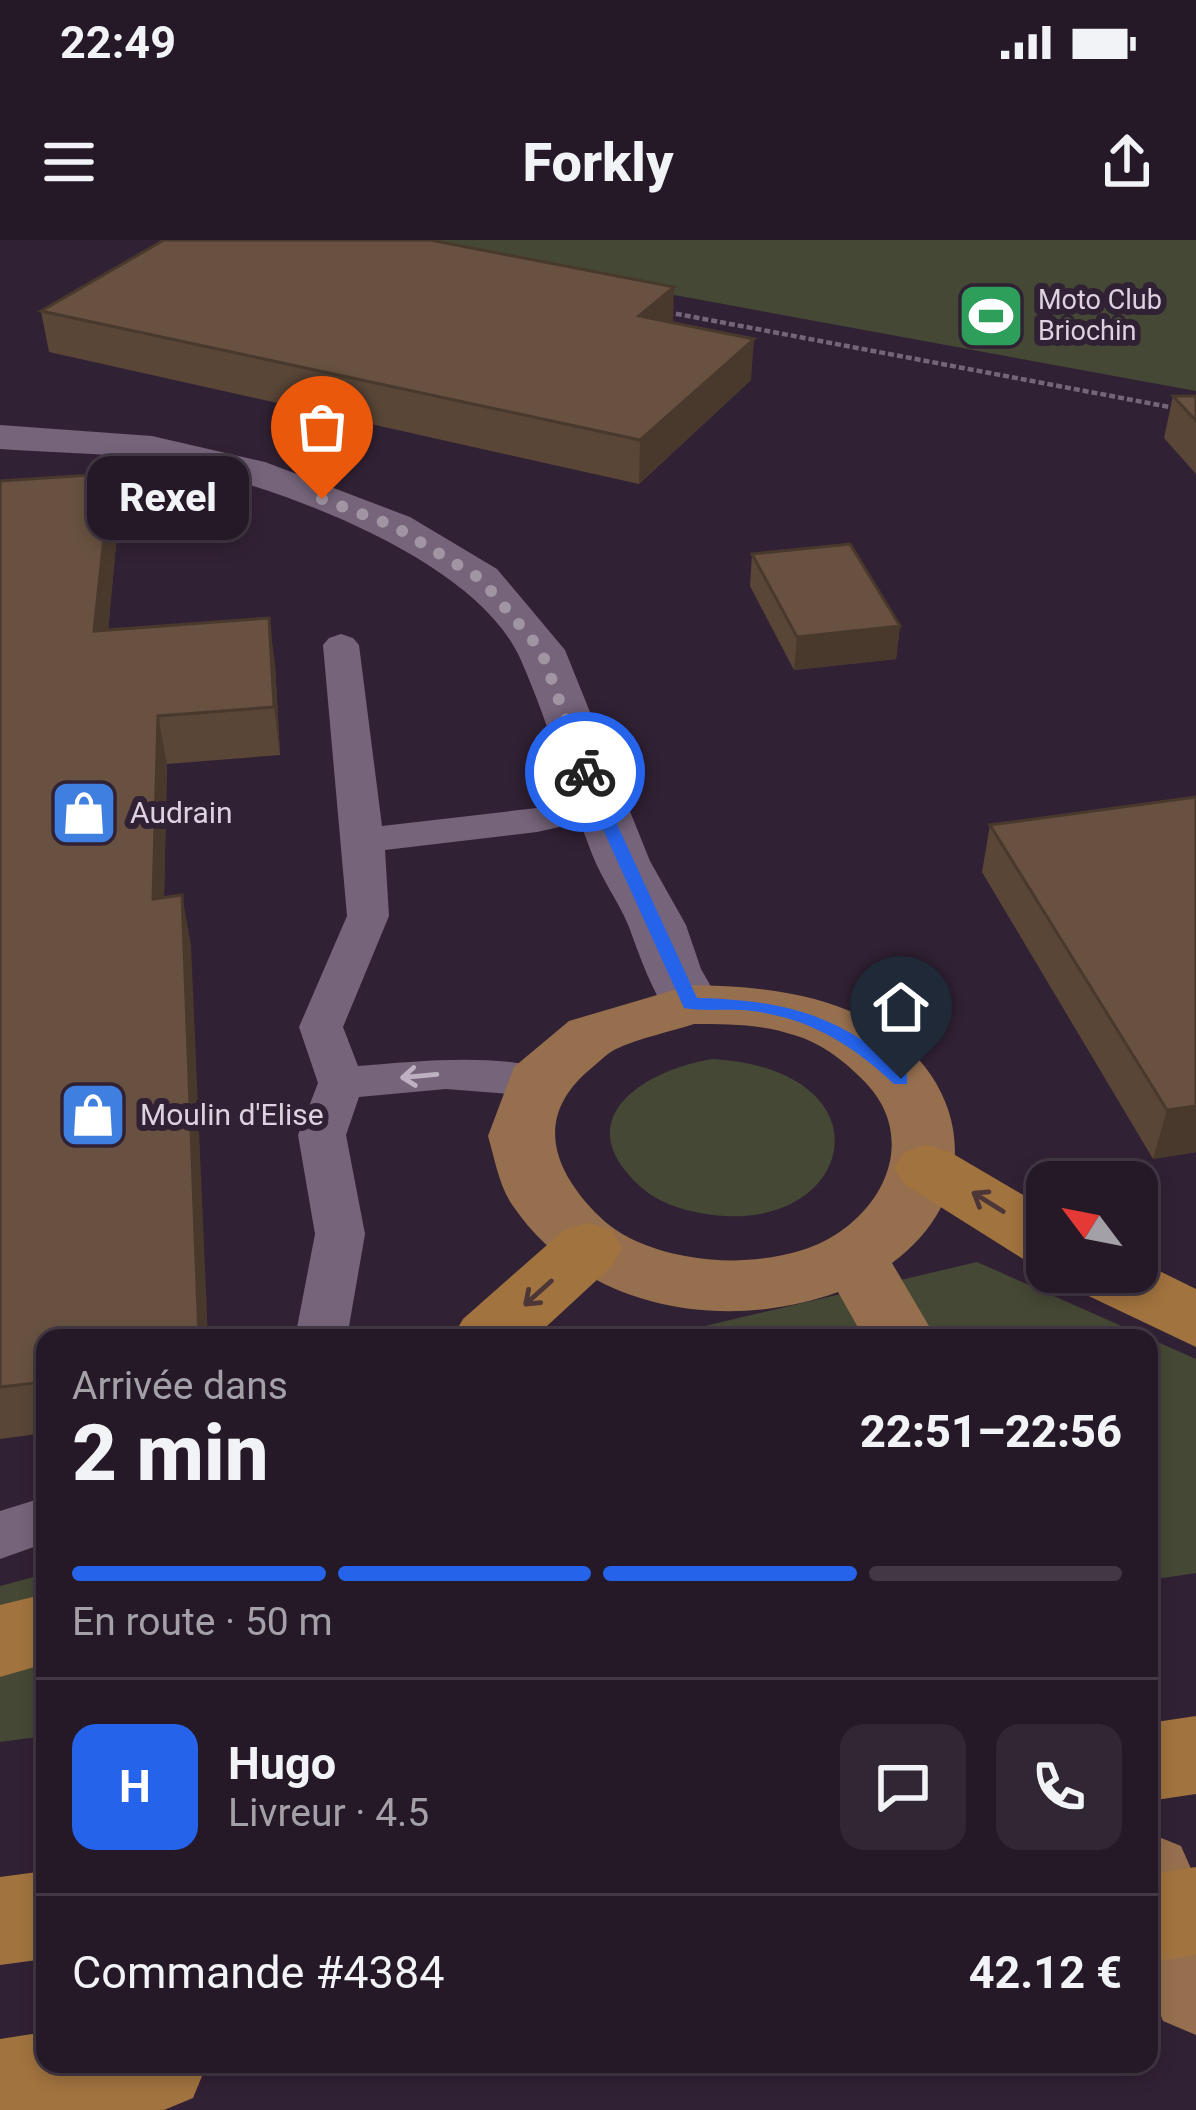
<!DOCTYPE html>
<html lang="fr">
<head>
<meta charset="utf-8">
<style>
	:root { --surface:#251927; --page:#312633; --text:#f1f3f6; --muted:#a3a0a7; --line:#423844; --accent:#2563eb }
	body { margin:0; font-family:Roboto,sans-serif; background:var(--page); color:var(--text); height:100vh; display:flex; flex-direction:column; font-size:45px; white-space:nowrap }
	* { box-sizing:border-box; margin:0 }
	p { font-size:39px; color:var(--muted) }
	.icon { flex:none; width:66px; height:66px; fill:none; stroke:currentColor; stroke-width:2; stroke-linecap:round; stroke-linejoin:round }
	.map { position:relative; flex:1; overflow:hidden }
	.panel { position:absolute; left:36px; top:1089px; width:1122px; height:744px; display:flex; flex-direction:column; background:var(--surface); border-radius:24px; box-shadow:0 6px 18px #0003,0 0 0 3px var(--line) }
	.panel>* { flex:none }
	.needle { width:78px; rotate:302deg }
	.buttons { position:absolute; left:1026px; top:921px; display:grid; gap:24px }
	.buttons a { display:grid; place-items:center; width:132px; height:132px; border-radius:24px; background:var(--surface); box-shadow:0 6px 18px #0003,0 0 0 3px var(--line); font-size:60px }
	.pin { position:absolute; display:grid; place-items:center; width:102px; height:102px; color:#fff; margin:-123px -51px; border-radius:50% 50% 50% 0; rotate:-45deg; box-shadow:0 0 12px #0007 }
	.pin .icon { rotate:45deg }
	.courier { position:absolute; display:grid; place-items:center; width:120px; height:120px; margin:-60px; border:9px solid #2563eb; border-radius:50%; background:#fff; color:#222; box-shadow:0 3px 15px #0007 }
	.bubble { position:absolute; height:84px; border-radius:24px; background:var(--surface); box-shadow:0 6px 18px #0003,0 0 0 3px var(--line); font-size:39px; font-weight:800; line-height:84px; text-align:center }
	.overview em { font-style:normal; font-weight:800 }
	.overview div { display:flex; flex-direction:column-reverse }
	.overview { display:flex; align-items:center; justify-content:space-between; height:204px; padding:0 36px }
	h1 { font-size:78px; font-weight:800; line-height:90px }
	.bar { display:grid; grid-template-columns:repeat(4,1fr); gap:18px 12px; align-content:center; height:144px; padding:0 36px }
	.bar i { height:15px; border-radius:9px; background:var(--line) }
	.bar .on { background:var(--accent) }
	.bar p { grid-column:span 4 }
	.line { display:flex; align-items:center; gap:30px; padding:0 36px; border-top:3px solid var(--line) }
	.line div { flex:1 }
	.round { display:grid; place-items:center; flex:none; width:126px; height:126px; border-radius:24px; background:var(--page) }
	.status { display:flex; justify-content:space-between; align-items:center; height:84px; padding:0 60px; background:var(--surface); direction:ltr }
	.status svg { height:33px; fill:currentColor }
	header { display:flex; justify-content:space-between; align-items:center; height:156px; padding:0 36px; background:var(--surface); font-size:54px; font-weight:800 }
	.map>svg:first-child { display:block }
	.green { fill:#444834 }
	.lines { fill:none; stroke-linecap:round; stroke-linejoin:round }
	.path { stroke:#746676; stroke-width:4.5; stroke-dasharray:6 3; stroke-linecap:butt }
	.service { fill:#76647a; fill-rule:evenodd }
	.secondary { fill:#76647a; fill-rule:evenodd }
	.primary { fill:#966f4e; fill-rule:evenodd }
	.trunk { fill:#a1733f; fill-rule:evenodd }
	.wall { fill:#594637 }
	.shaded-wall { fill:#49392d }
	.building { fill:#685140; stroke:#49392d; stroke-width:3 }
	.oneway { stroke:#beb1c1 }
	.oneway2 { stroke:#4d3637 }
	.route { fill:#2563eb }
	.done { stroke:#a194a3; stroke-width:12; stroke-dasharray:0 21.6 }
	.labels { text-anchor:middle; stroke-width:12; stroke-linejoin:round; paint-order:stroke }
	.far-poi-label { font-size:27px; fill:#ddd2df; stroke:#312134; text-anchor:start }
	.poi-label { font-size:30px; fill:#ddd2df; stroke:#312134; text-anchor:start }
</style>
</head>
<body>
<div class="status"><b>22:49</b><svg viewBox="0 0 49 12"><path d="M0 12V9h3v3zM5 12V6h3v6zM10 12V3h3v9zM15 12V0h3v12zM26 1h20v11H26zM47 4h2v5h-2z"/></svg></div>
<header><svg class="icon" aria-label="menu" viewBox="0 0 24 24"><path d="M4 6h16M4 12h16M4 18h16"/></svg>Forkly<svg class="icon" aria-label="share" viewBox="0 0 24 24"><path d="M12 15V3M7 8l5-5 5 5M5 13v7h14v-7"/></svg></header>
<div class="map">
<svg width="1196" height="1870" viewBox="0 0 1196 1870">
	<rect width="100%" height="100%" fill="#312134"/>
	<g class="green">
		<path d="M375,0H1196V151Z"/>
		<path d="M712,819C899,830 854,1002 700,973C679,969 658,962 642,948C565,880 642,831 712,819Z"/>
		<path d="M977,1022L1196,1119V1333L1149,1340V1098H654Z"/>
		<path d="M45,1334V1496L0,1502V1346Z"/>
	</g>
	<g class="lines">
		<path class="path" d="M667,72L1196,172"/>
		<g class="service">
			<path d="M341,394L353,398L359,405L382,586L537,568L599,555L613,559L619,567L613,575L537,592L385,610L389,676L343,787L358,826C421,821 490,813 552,830L559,841L552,852L536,856L446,849L359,857L346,895L365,994L347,1098H295L315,994L298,895L318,843L299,787L347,676L323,405L329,398Z"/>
			<path d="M45,1257V1303L0,1319V1271Z"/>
		</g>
		<path class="secondary" d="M0,185L152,196L265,222L410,277L497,329L565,410L650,621L686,685L701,729L721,764L712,778L691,783L670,778C651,748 641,720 629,687C619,662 602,640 592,614C567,550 548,481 520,418C473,314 260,239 154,221C104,212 51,213 0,209Z"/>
		<g class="primary">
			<path d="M691,745C749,746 810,751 863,777C967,829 991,951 892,1023L936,1098H864L838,1052C725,1093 584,1070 513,966C499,946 495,920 488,896L514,827L569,781ZM694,784C727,784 762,784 794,795C821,803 842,819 862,839C927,902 876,989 799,1011C764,1021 726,1023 691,1017C660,1012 623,1000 600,977C554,932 533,879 588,831C597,824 606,814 616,809C640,798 669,792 694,784Z"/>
			<path d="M1149,1593L1181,1606L1196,1640V1795L1163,1781L1149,1747Z"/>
		</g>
		<g class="trunk">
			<path d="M927,905L950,912L1047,969V1026L1023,1019L904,944L894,928L904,912Z"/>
			<path d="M588,983L612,990L622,1008L612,1026L534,1098H452L463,1079L564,990Z"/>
			<path d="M1137,1020L1196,1049V1107L1076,1050L1065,1032H1137Z"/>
			<path d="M45,1354V1424L0,1437V1365Z"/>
			<path d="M1196,1476V1554L1149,1561V1483Z"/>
			<path d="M1196,1627V1715L1149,1722V1634Z"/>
			<path d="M45,1631V1719L0,1725V1637Z"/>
			<path d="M45,1792V1824H207L193,1858L164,1870H0V1799Z"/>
		</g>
	</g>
	<g class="wall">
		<path d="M41,71L673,83L751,140L639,244L49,112Z"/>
		<path d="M1173,156H1196V234L1164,198Z"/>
		<path d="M0,241L95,260L116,304L108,390L275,424L280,515L167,524L164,657L191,705L45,1098V1193L0,1199Z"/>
		<path d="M752,314L900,386L896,419L794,430L750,346Z"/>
		<path d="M1196,557V912L1153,919L982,632L990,585Z"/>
	</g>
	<g class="shaded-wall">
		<path d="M674,47L673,88L639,76Z"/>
		<path d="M754,99L751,140L639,244L640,200Z"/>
		<path d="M90,235L98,280L87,261Z"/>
		<path d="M108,260L116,304L104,437L94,391Z"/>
		<path d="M269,378L275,424L280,515L274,467Z"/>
		<path d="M900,386L896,419L794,430L797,397Z"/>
		<path d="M158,476L167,524L163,708L153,659Z"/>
		<path d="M182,655L191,705L208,1098H199Z"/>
		<path d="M1196,866V912L1153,919L1167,870Z"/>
	</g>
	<g class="building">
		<path d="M164,0H430L674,47L639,76L754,99L640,200L41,71Z"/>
		<path d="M1173,156H1196V181Z"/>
		<path d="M90,235L87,261L108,260L94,391L269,378L274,467L158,476L153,659L182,655L199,1098H45V1142L0,1147V241Z"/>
		<path d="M850,304L900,386L797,397L752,314Z"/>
		<path d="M1196,557V866L1167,870L990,585Z"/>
	</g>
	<defs><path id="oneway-shaft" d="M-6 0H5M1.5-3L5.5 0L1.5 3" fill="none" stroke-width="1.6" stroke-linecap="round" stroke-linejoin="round" transform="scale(3)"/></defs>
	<use class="oneway" href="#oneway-shaft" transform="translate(419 836) rotate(175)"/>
	<g class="oneway2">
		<use href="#oneway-shaft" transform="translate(988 962) rotate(-148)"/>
		<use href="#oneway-shaft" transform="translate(538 1053) rotate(138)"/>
	</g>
	<path class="route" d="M585,527L593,532L697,758C784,760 842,775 907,835V844H894C853,805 809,778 752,771C729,768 706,772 684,768L577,532Z"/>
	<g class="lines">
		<path class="done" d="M322,259L394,286L481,339L541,410L585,532"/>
	</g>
	<defs>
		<g id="stadium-square" transform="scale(3.45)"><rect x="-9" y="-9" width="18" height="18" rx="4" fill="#2e9e5b" stroke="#312134"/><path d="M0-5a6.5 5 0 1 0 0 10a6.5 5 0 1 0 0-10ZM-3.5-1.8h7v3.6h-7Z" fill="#fff"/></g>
		<g id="shop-square" transform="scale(3.45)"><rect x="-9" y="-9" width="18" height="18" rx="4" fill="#3f7fe0" stroke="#312134"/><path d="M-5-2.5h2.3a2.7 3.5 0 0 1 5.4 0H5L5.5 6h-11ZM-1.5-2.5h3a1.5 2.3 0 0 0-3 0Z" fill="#fff"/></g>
	</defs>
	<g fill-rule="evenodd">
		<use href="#stadium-square" x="991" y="76"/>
		<use href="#shop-square" x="84" y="573"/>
		<use href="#shop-square" x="93" y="875"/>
	</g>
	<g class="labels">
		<g class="far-poi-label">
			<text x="1038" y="69">Moto Club<tspan x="1038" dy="31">Briochin</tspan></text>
		</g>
		<g class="poi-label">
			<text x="130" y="583">Audrain</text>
			<text x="140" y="885">Moulin d'Elise</text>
		</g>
	</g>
</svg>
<div class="buttons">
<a><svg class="needle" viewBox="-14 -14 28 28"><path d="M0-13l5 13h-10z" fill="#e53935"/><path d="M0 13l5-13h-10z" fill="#a3a0a7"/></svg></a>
</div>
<div class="pin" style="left:322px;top:259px;background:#ea580c"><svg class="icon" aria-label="bag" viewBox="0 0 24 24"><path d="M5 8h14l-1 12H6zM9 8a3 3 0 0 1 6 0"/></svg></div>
<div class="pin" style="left:901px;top:839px;background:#1f2937"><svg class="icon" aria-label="home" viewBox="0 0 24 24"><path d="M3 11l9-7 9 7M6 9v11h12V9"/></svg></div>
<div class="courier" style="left:585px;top:532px"><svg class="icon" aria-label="bike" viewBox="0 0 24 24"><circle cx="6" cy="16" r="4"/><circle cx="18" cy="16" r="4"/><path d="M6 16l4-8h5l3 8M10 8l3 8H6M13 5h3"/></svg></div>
<div class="bubble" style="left:87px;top:216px;width:162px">Rexel</div>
<section class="panel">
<div class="overview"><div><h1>2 min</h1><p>Arrivée dans</p></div><em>22:51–22:56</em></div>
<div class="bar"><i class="on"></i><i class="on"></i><i class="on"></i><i></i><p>En route · 50 m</p></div>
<div class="line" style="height:216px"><b class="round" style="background:var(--accent);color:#fff">H</b><div><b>Hugo</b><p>Livreur · 4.5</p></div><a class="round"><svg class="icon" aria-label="chat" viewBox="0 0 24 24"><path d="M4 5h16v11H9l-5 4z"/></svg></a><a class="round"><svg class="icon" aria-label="phone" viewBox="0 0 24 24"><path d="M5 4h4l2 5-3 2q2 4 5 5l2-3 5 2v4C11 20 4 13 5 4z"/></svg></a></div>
<div class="line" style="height:156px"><div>Commande #4384</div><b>42.12 €</b></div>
</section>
</div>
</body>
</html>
